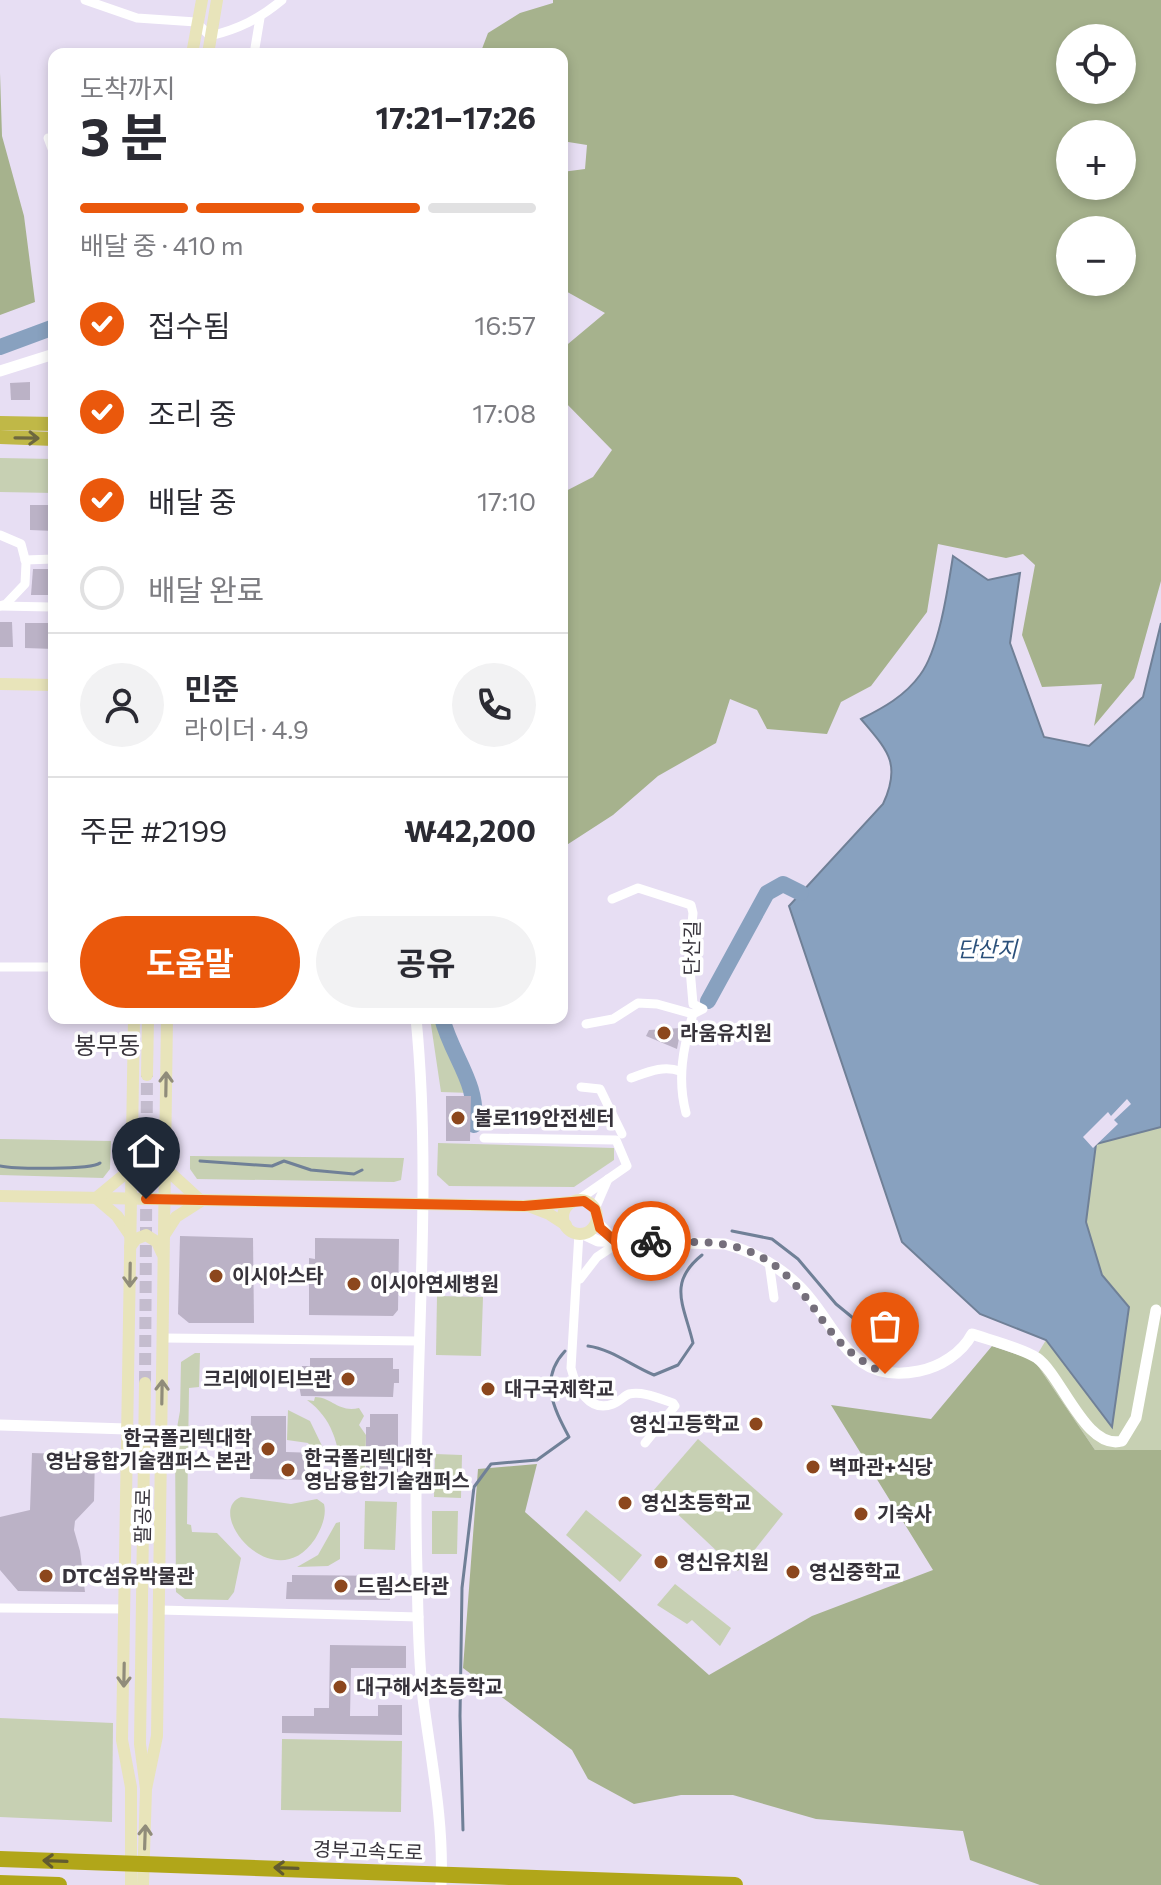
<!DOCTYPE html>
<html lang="ko">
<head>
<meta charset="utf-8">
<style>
	:root { --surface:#fff; --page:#f2f2f3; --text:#2b2b33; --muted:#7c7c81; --line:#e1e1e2; --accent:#ea580c }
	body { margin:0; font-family:Commissioner,"Noto Sans KR",sans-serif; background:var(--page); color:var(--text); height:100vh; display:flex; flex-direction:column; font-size:30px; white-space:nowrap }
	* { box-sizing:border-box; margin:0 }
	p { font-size:26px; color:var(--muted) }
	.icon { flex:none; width:44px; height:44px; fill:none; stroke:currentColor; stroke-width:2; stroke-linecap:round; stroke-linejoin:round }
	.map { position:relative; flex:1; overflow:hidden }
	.sheet { position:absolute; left:48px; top:48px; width:520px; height:976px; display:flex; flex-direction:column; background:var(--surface); border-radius:16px; box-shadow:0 4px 12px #0003 }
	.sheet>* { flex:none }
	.tools { position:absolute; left:1056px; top:24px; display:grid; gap:16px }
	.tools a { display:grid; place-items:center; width:80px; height:80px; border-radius:50%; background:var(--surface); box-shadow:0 4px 12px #0003; font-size:40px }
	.pin { position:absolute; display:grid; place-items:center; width:68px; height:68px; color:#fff; margin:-82px -34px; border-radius:50% 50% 50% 0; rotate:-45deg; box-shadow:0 0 8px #0007 }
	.pin .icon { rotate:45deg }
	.courier { position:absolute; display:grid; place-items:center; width:80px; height:80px; margin:-40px; border:6px solid #ea580c; border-radius:50%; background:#fff; color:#222; box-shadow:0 2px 10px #0007 }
	.head em { font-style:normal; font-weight:700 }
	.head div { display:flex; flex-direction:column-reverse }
	.head { display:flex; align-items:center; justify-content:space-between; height:136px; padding:0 32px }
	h1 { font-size:52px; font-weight:700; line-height:60px }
	.bar { display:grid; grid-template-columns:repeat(4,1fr); gap:12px 8px; align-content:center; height:96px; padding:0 32px }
	.bar i { height:10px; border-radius:6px; background:var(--line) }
	.bar .active { background:var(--accent) }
	.bar p { grid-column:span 4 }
	.line { display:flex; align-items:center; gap:20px; padding:0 32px; border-top:2px solid var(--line) }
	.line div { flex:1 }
	.round { display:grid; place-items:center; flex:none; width:84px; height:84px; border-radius:42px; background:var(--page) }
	ol { padding:0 32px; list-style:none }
	li { display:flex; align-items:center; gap:24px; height:88px }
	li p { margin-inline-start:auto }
	li .icon { padding:8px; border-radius:50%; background:var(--accent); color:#fff; stroke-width:4 }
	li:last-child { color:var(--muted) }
	li i { width:44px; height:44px; border:4px solid var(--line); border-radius:50% }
	.primary-button { display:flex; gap:16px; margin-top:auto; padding:16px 32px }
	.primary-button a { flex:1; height:92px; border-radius:48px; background:var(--accent); color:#fff; font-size:32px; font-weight:700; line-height:92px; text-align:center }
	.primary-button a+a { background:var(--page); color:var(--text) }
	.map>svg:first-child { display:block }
	.green { fill:#c7d0b3 }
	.forest { fill:#a6b28d; fill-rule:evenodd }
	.water { fill:#88a1bf; stroke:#708097; stroke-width:2 }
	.pier { fill:#e7def3 }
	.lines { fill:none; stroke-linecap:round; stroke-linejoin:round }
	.stream { stroke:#708097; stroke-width:3 }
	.river { stroke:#88a1bf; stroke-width:16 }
	.building { fill:#bbb2c6 }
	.secondary-tunnel { stroke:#c4bcce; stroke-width:12; stroke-dasharray:12 6; stroke-linecap:butt }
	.minor { stroke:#fff; stroke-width:9 }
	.tertiary { stroke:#fff; stroke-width:11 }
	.secondary { stroke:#e8e4ba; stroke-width:12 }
	.trunk { stroke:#c0b847; stroke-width:14 }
	.motorway { stroke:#b1a619; stroke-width:16 }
	.oneway { stroke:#6e6840 }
	.oneway2 { stroke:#908c7a }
	.oneway3 { stroke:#625b2f }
	.done { stroke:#756f7b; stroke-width:8; stroke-dasharray:0 14.4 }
	.route { stroke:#ea580c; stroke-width:10 }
	.poi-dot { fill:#8c471d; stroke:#fff; stroke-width:3 }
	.labels { text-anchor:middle; stroke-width:7; stroke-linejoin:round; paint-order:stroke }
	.street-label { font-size:20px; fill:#37333b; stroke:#fff }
	.poi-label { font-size:20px; font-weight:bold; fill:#37333b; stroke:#fff; text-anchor:start }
	.water-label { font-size:22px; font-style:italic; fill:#2c517b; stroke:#fff }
	.quarter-label { font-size:24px; fill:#37333b; stroke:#fff }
</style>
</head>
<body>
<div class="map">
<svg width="1161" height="1885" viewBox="0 0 1161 1885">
	<rect width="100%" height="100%" fill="#e7def3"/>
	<g class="green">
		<path d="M0,458L54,459V493L0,492Z"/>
		<path d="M430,1018H439L445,1042L471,1093L441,1092Z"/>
		<path d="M1161,1127V1450H1095L1034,1360L1046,1340L1112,1426L1129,1307L1102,1275L1086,1222L1096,1144Z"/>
		<path d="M0,1139L111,1141L110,1169L103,1178L0,1175Z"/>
		<path d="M438,1143L614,1148V1160L574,1187L449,1186L437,1175Z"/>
		<path d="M190,1156L404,1158L401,1180L394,1182L197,1179L190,1169Z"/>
		<path d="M437,1296L483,1297L481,1356L436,1355Z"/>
		<path d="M195,1353H200L199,1387L189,1388L187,1524L191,1525L192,1532L217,1533L241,1558L234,1592L228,1600L185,1599L176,1592L175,1439L180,1411L181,1362Z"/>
		<path d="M315,1397C331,1397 339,1413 359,1408L364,1416L359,1425L366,1435L365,1473H341C339,1444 332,1418 307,1400L314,1401Z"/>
		<path d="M288,1410L310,1421L324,1450L314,1451L308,1443L287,1440Z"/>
		<path d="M698,1439L783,1514L738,1571L653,1491Z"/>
		<path d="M435,1454L462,1455L461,1498L434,1497Z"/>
		<path d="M241,1497L291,1504L317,1499L324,1504C327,1516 321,1529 315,1539C274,1600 203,1512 241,1497Z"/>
		<path d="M365,1501L397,1502L395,1550L364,1549Z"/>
		<path d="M586,1510L642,1555L620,1582L566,1535Z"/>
		<path d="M432,1511H458L457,1554H432Z"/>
		<path d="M340,1522V1559L328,1566L297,1567L318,1555L336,1523Z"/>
		<path d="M675,1584L731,1628L720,1646L692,1620L687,1624L657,1605Z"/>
		<path d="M0,1718L113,1723L112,1822L0,1817Z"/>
		<path d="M282,1739L402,1741L401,1812L281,1810Z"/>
	</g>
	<g class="forest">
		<path d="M553,0H1161V581L1134,678L1094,726L1102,684L1042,687L1022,635L1035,565L1023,554L1006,558L938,544L927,612L871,686L841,702L827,734L767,729L757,710L730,699L716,743L658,776L613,815L562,848V493L593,477L612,450L562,399V349L605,313L562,289V172L585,169L587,145L562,141V54H480L488,33L520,13L553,3ZM1122,38V90H1070V38ZM1122,134V186H1070V134ZM1070,230H1122V282H1070Z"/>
		<path d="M0,73L2,136L24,216L35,302L0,315Z"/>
		<path d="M992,1346L1034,1360L1095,1450H1161V1885H1040L970,1860L963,1831L816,1819L733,1795H681L634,1804L588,1779L572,1750L463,1668L478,1469L537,1464L525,1512L709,1675L812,1616L933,1570L831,1405L931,1419Z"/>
	</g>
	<path class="water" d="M953,556L988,580L1020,573L1010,643L1044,737L1089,746L1143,697L1161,623V1127L1096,1144L1086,1222L1102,1275L1129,1307L1112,1427L1046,1340L980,1314L902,1242L789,906L883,804C902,763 887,750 861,719C883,708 905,696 920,675C939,650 948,588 953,556Z"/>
	<path class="pier" d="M1127,1099L1131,1104L1114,1120L1118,1124L1093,1148L1083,1137L1108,1112L1111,1116Z"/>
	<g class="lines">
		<g class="stream">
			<path d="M200,1161L272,1166L284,1161L311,1170L354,1174L362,1170"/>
			<path d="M0,1166C15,1169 91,1170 100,1163"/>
			<path d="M732,1231L772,1239L798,1259L836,1304L858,1322H888"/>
			<path d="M588,1346C611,1349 632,1366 654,1375L678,1365L693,1343C684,1305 667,1283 702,1255"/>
			<path d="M463,1830L460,1716L462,1588L474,1487L491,1464L537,1460L569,1437C553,1407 539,1379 565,1351"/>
		</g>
		<g class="river">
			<path d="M0,347L54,327"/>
			<path d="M708,1001L767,893L783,884L801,893"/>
			<path d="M442,1018C452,1057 479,1083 474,1125"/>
		</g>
	</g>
	<g class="building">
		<path d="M30,382V400H11L10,383Z"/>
		<path d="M30,505H54V531L30,530Z"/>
		<path d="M33,569H54V595H31Z"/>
		<path d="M0,622H12L13,647H0Z"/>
		<path d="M25,623H54V649L25,648Z"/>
		<path d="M681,1028L677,1049L646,1036L649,1030Z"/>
		<path d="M446,1096H471L470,1141H446Z"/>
		<path d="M180,1236L253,1238L254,1323H189L178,1314Z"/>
		<path d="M315,1238L399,1239L398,1310L393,1316L309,1315V1258L315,1259Z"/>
		<path d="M310,1358H393V1369H399V1383H394L393,1397L301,1396L297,1375H302V1366H310Z"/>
		<path d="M370,1414H398V1473H393V1477H384V1472H366V1427H370Z"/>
		<path d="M251,1416H286V1452L317,1453V1480L250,1479Z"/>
		<path d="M32,1453L95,1455L94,1501L75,1521L74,1530L80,1551L85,1592L18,1591L0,1570V1517L30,1510Z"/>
		<path d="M292,1575L395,1576V1590H390V1600L286,1599L287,1582H292Z"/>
		<path d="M330,1645L406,1646V1668H351L350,1716H378V1705H402V1735L282,1733V1716H314V1708H329Z"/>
	</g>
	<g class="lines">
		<path class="secondary-tunnel" d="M145,1383L147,1075"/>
		<g class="minor">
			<path d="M85,0L137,18L196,22L210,36C239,29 259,19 282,0"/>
			<path d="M254,54L260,18"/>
			<path d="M48,138L54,154"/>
			<path d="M0,535L21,544L26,563L25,584L6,604L0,606"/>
			<path d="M25,560L54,559"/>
			<path d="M0,606L51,607"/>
			<path d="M612,899L638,888L691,905L693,913L689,957L693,1004L703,1009L693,1014C683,1048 677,1079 686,1113"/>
			<path d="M0,967H54"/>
			<path d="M586,1024L613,1019L638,1003L657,1004L693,1014"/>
			<path d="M631,1078C648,1072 663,1065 680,1071"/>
			<path d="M581,1087L600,1089L622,1134"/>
			<path d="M484,1138L616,1140L627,1166L578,1200"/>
			<path d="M595,1209L608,1179"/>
			<path d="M579,1233L571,1368C576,1388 589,1413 613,1404C619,1402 624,1396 629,1394C644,1391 660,1399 673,1403L675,1406L645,1443"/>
			<path d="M769,1262L774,1298"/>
			<path d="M580,1279L597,1257L621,1241"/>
			<path d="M163,1338L418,1341"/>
			<path d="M0,1608L125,1609"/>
			<path d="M160,1610L419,1617"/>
		</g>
		<g class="tertiary">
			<path d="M0,371L54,354"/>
			<path d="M416,1018C434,1201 411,1387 417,1571C418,1613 418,1656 423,1698C431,1761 444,1821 441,1885"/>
			<path d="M597,1222L615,1241"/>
			<path d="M583,1234L598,1241L725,1244C754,1252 778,1265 799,1286C838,1324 847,1386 919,1371C940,1367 962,1353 972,1334C990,1340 1022,1348 1037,1358C1062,1376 1086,1451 1122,1441L1136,1418L1156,1310"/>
			<path d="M0,1425L127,1429"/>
		</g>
		<g class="secondary">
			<path d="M192,54L202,0"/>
			<path d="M208,54L217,0"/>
			<path d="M0,684L54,685"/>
			<path d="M147,1075L148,1018"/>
			<path d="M133,1144L140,1157L155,1160L165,1151"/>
			<path d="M165,1168L201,1201L176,1217L165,1234"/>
			<path d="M0,1196L524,1206L572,1202"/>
			<circle cx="580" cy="1217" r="17"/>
			<path d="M531,1207L549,1214L566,1225"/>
			<path d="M130,1235L117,1216L96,1198L131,1169"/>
			<path d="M130,1247L136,1239L146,1235L157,1242L162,1253"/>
			<path d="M146,1789L157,1736L167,1018"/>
			<path d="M131,1885V1787L122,1740L134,1018"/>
			<path d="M143,1885L146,1789L140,1744L145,1383"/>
		</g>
		<g class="trunk">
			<path d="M0,423L54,424"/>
			<path d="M0,437L54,439"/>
		</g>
		<g class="motorway">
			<path d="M0,1859L735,1885"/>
			<path d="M0,1883L59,1885"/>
		</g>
	</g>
	<defs><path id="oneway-shaft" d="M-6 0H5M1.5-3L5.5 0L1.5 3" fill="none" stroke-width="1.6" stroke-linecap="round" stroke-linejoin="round" transform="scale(2)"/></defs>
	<use class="oneway" href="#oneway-shaft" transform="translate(27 438) rotate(1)"/>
	<g class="oneway2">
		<use href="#oneway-shaft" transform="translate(166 1084) rotate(-89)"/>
		<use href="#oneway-shaft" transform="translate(130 1275) rotate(91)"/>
		<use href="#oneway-shaft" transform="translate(162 1392) rotate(-89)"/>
		<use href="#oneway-shaft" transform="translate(124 1675) rotate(91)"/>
		<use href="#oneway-shaft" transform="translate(145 1837) rotate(-88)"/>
	</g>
	<g class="oneway3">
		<use href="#oneway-shaft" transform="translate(55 1861) rotate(-178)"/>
		<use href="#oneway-shaft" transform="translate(286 1868) rotate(-178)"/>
	</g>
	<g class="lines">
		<path class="done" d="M651,1241C681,1243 714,1239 743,1249C788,1264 805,1298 832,1333C846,1351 864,1363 885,1374"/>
		<path class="route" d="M146,1199L524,1206L584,1201L595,1209L600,1228L615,1241H651"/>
	</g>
	<g class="poi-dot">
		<circle cx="664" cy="1033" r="8"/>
		<circle cx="458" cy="1118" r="8"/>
		<circle cx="216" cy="1276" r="8"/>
		<circle cx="354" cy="1284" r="8"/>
		<circle cx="348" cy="1379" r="8"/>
		<circle cx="488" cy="1389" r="8"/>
		<circle cx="756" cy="1424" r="8"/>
		<circle cx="268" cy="1449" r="8"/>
		<circle cx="813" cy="1467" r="8"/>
		<circle cx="288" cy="1470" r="8"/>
		<circle cx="625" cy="1503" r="8"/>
		<circle cx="861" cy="1514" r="8"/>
		<circle cx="661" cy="1562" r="8"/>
		<circle cx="793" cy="1572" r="8"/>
		<circle cx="46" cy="1576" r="8"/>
		<circle cx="341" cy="1586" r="8"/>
		<circle cx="340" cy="1687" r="8"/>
	</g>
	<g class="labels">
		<g class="street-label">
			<text transform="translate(692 948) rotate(-89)" y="7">단산길</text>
			<text transform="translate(143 1516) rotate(-89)" y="7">팔공로</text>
			<text transform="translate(368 1851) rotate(2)" y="7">경부고속도로</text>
		</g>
		<g class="poi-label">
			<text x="680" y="1040">라움유치원</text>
			<text x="474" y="1125">불로119안전센터</text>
			<text x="232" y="1283">이시아스타</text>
			<text x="370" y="1291">이시아연세병원</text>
			<text x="332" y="1386" text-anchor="end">크리에이티브관</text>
			<text x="504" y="1396">대구국제학교</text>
			<text x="740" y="1431" text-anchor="end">영신고등학교</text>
			<text x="252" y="1445" text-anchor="end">한국폴리텍대학<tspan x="252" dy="23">영남융합기술캠퍼스 본관</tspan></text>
			<text x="304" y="1465">한국폴리텍대학<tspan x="304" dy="23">영남융합기술캠퍼스</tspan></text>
			<text x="829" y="1474">벽파관+식당</text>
			<text x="641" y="1510">영신초등학교</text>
			<text x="877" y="1521">기숙사</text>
			<text x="677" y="1569">영신유치원</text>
			<text x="809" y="1579">영신중학교</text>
			<text x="62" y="1583">DTC섬유박물관</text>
			<text x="357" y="1593">드림스타관</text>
			<text x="356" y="1694">대구해서초등학교</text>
		</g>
		<g class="water-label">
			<text x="987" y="957">단산지</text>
		</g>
		<g class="quarter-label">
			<text x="107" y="1054">봉무동</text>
		</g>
	</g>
</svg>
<div class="tools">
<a><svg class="icon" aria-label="locate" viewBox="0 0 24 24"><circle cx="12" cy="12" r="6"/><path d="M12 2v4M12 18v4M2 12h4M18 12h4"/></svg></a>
<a>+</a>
<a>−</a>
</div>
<div class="pin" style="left:885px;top:1374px;background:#ea580c"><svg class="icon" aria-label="bag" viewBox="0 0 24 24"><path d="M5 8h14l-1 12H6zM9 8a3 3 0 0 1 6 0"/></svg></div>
<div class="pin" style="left:146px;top:1199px;background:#1f2937"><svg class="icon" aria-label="home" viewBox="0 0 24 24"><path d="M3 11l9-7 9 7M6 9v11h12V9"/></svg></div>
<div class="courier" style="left:651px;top:1241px"><svg class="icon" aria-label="bike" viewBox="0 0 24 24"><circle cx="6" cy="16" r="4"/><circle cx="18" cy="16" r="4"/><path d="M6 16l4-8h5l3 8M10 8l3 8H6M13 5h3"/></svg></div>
<section class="sheet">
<div class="head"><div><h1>3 분</h1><p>도착까지</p></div><em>17:21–17:26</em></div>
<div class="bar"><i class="active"></i><i class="active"></i><i class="active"></i><i></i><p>배달 중 · 410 m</p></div>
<ol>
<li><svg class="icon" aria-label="check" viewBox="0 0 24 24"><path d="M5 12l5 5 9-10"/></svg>접수됨<p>16:57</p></li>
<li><svg class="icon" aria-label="check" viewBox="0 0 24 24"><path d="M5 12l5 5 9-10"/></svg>조리 중<p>17:08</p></li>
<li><svg class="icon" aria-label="check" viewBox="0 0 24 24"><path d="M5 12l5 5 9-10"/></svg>배달 중<p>17:10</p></li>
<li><i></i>배달 완료</li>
</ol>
<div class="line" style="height:144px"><a class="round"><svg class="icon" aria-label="person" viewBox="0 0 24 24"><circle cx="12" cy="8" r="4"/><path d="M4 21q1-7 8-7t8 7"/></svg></a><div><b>민준</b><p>라이더 · 4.9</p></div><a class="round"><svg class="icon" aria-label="phone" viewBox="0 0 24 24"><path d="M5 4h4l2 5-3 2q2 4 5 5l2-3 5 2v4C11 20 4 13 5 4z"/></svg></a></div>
<div class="line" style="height:104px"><div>주문 #2199</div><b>₩42,200</b></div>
<div class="primary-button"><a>도움말</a><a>공유</a></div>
</section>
</div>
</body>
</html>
